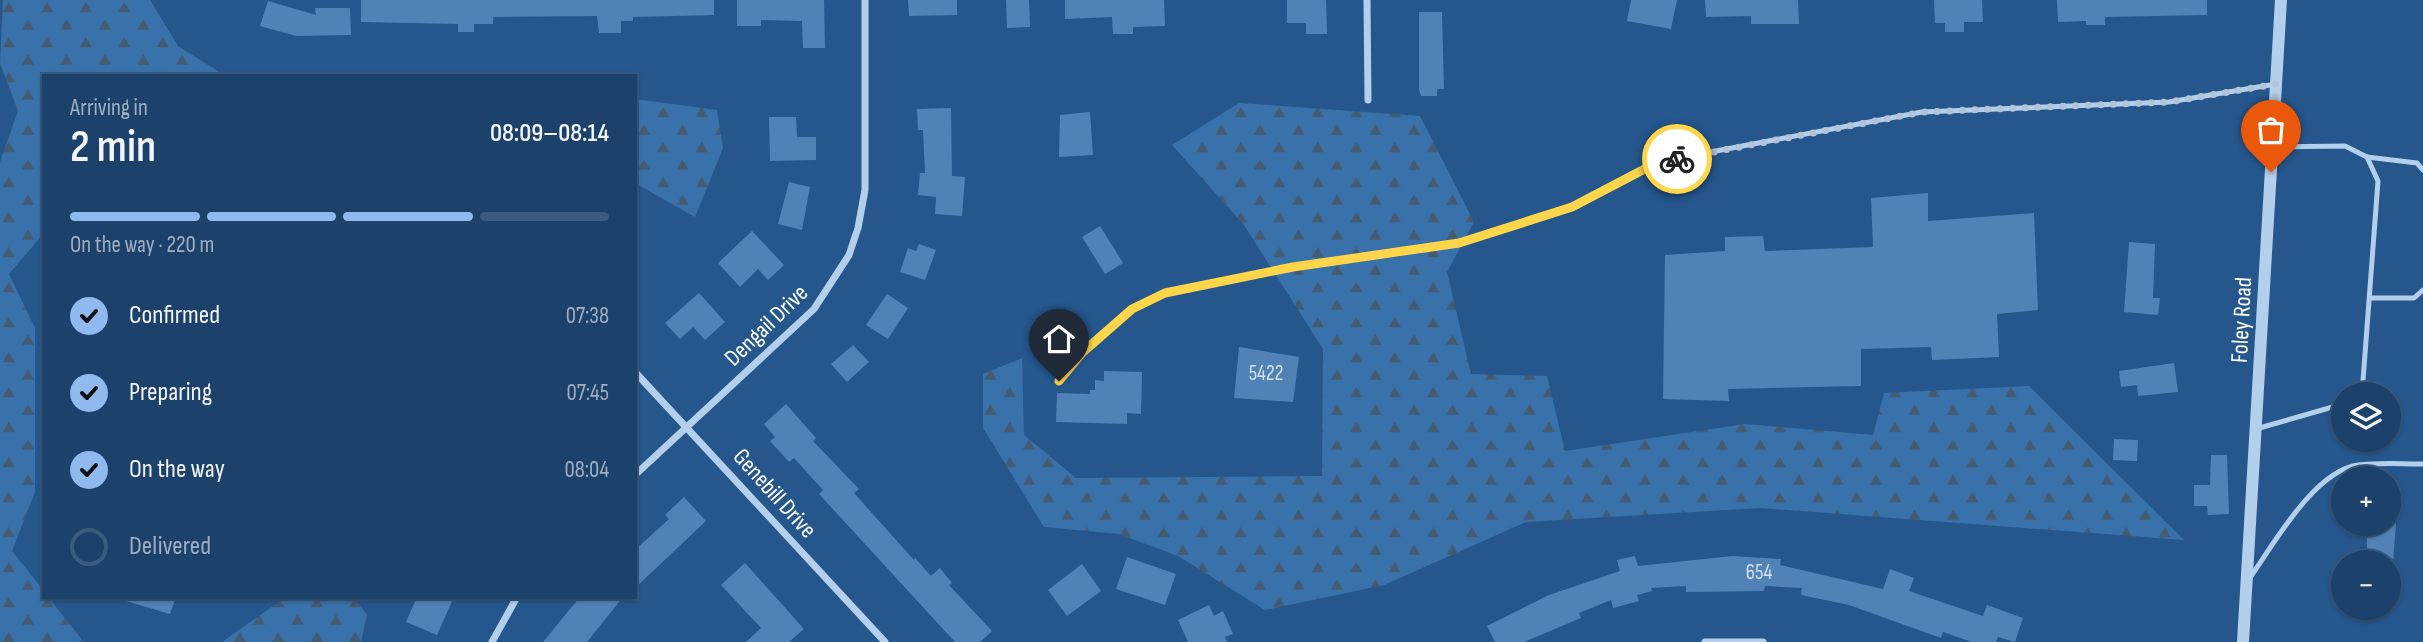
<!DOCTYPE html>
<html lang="en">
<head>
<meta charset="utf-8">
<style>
	:root { --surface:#1c416a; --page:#294c72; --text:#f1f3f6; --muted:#a0afc1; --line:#3a5a7e; --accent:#90b9f0 }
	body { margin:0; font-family:"Sofia Sans Condensed",sans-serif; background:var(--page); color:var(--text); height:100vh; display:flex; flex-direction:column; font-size:26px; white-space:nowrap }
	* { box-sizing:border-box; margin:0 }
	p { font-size:23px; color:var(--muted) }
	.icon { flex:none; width:38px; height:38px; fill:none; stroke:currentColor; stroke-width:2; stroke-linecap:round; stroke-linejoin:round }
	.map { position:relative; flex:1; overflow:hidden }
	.panel { position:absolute; left:42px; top:74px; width:595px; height:525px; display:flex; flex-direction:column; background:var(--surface); border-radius:0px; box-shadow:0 2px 5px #0004,0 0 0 2px var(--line) }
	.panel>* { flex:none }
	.fabs { position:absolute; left:2331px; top:382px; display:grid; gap:14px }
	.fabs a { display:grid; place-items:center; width:70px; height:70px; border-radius:50%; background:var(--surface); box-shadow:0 2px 5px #0004,0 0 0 2px var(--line); font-size:35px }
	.pin { position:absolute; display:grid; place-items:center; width:60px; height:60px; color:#fff; margin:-72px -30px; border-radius:50% 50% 50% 0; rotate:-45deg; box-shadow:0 0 7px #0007 }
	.pin .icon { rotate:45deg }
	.courier { position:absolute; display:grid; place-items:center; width:70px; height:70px; margin:-35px; border:5px solid #ffd54a; border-radius:50%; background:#fff; color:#222; box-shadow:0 2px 9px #0007 }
	.overview em { font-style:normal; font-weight:600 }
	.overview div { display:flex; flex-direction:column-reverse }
	.overview { display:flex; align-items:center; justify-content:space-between; height:119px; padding:0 28px }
	h1 { font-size:46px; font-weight:600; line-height:52px }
	.bar { display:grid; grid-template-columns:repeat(4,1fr); gap:10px 7px; align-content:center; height:84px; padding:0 28px }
	.bar i { height:9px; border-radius:5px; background:var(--line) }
	.bar .active { background:var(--accent) }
	.bar p { grid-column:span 4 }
	ol { padding:0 28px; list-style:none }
	li { display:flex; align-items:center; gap:21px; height:77px }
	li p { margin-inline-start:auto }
	li .icon { padding:7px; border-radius:50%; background:var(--accent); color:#111; stroke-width:4 }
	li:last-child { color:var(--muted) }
	li i { width:38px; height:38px; border:4px solid var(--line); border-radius:50% }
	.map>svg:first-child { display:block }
	.forest { fill:url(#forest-firs) }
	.building { fill:#5182b6 }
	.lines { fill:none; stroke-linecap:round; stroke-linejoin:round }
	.service { stroke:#b4cfeb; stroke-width:5 }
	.minor { stroke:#b4cfeb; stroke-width:7 }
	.tertiary { stroke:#b4cfeb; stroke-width:12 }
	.done { stroke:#b3c4d7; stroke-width:7; stroke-dasharray:0 12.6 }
	.route { stroke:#ffd54a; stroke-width:9 }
	.labels { text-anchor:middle; stroke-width:5; stroke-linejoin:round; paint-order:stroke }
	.number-label { font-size:21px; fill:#d4e0ed }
	.street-label { font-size:24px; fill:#fff; stroke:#25578d }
</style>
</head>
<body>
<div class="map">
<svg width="2423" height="642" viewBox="0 0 2423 642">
	<defs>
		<pattern id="forest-firs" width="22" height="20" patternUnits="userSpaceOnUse" patternTransform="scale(1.75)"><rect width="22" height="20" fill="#3971aa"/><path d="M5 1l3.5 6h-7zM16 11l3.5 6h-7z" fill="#445b72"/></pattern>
	</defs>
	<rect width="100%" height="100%" fill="#25578d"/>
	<g class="forest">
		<path d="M3,0H150L178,46L224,75H44V233L9,274L35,328V492L12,551L44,591V597H48L84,642H0V162L18,111L0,63Z"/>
		<path d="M635,99L717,110L723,148L695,217L635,183Z"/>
		<path d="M1239,103L1420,116L1474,222L1447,272L1471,374L1547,376L1565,451L1745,424L1873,435L1884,393L2029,386L2184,540L1760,508L1526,522L1384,585L1265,610L1178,556L1119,534L1044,527L983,428V374L1022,358L1024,435L1076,478L1322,476L1323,349L1244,225L1172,145Z"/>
		<path d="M286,597H354L367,615L361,642H222Z"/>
	</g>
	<g class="building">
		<path d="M361,0H714V15L633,17V21H621V33H599L597,16L493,17V24H474V32H458V24L361,22Z"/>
		<path d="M737,0H824L825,48H803L802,21L761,20V26H737Z"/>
		<path d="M908,0H957V15L909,16Z"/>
		<path d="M1006,0H1029L1030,27L1007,28Z"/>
		<path d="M1065,0H1164L1165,26L1133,27V34H1113L1112,17L1065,19Z"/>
		<path d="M1287,0H1326L1327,34H1306V23H1287Z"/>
		<path d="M1631,0H1677L1671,29L1627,21Z"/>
		<path d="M1705,0H1798L1799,24H1751V16L1706,17Z"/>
		<path d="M1934,0H1982L1983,22H1964V32H1945V23H1935Z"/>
		<path d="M2057,0H2207V15L2105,17V25H2086V21L2058,22Z"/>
		<path d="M268,1L316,15L315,8H350L351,35L296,36L260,26Z"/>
		<path d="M1419,12H1442L1444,89H1437V96H1421L1419,90Z"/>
		<path d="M951,108L952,176L965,177L962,216L935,214L936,197L918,195L920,173H925L923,130H918L917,109Z"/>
		<path d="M1090,112L1093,155L1059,157L1060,115Z"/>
		<path d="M769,117H796L797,137H816V160L770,161Z"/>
		<path d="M789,182L810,187L802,230L778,224Z"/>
		<path d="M1928,193V221L2034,213L2038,310L1997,314L1999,357L1932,360L1931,347L1861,349V386L1728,389L1729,401L1663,399L1665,255L1725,251V237L1763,236L1765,251L1873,247L1871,198Z"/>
		<path d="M1100,226L1123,263L1105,274L1082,237Z"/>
		<path d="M752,231L784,265L768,280L758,269L740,287L718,263Z"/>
		<path d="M2129,242L2155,244L2153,298H2160L2158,315L2124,312Z"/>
		<path d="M919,244L936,250L925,280L900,272L908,248L916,251Z"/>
		<path d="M699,293L725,322L705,340L693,327L680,339L665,323Z"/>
		<path d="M887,294L908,308L888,339L866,325Z"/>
		<path d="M853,345L869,362L847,382L831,364Z"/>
		<path d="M1239,347L1299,357L1293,402L1234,398Z"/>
		<path d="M2174,363L2178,392L2138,396L2137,385L2121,387L2119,371Z"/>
		<path d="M1104,371L1142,372L1141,414L1127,413V424L1056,422L1057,393L1090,394V390H1095V380L1104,381Z"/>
		<path d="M786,404L816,438L813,441L859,489L854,493L914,560L915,558L931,576L940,568L952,583L949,585L992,631L980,642H955L819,494L823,490L794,458L789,462L770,441L775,437L764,424Z"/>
		<path d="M2114,439L2138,440L2137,461L2113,460Z"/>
		<path d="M2211,455H2227L2229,514L2208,515L2207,506H2194V485H2210Z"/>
		<path d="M684,497L706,521L635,588V550L669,519L665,515Z"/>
		<path d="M2367,523H2396L2393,562H2367Z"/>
		<path d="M1635,556L1638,566L1732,556L1781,559L1780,565L1883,589L1890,569L1914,578L1909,591L1983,616L1987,605L2023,618L2015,642L1998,637L1996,642H1972L1943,632L1941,638L1849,605L1801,595L1802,588L1765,586L1764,591L1686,592V586L1651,588L1652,591L1637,595L1639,601L1613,608L1611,600L1579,613L1581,618L1524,642H1495L1487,626L1549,595L1620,571L1617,560Z"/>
		<path d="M1127,557L1176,574L1165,605L1116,589Z"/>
		<path d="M745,563L804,629L789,642H746L761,628L721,585Z"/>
		<path d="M1082,564L1101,591L1067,616L1048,590Z"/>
		<path d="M127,597H176L170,614L126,601Z"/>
		<path d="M417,597H454L437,635L406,622Z"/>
		<path d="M580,597H623L587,642H543Z"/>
		<path d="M1209,605L1214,616L1223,611L1233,634L1225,637L1227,642H1188L1178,620Z"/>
	</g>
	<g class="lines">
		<g class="service">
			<path d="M2272,147L2345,146L2367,157L2378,181L2362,394"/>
			<path d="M2367,157L2417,163L2423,170"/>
			<path d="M2370,298H2414L2423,290"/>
			<path d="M1059,381L1083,352L1132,309L1165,293L1293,267L1459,243L1572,207L1658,162L1922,112L2169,102L2276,84"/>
			<path d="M2256,429L2343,404"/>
			<path d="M2249,579C2274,544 2314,471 2358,465C2379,462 2402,464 2423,464"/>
		</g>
		<g class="minor">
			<path d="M1367,0L1368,100"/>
			<path d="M635,372L885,642"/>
			<path d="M635,475L814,309L849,255L858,228L865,190V0"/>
			<path d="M492,642L517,597"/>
			<path d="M1705,642H1763"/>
		</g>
		<path class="tertiary" d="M2243,642L2281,0"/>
	</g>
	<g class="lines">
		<path class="done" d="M1677,159L1922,112L2169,102L2276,84L2271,172"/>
		<path class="route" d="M1059,381L1083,352L1132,309L1165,293L1293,267L1459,243L1572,207L1658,162L1677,159"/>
	</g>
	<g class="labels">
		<g class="number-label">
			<text x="1266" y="380">5422</text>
			<text x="1759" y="579">654</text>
		</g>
		<g class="street-label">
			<text transform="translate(2241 320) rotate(-87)" y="8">Foley Road</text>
			<text transform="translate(766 325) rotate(-44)" y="8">Dengail Drive</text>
			<text transform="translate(775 493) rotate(48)" y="8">Genebill Drive</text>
		</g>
	</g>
</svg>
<div class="fabs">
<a><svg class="icon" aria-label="layers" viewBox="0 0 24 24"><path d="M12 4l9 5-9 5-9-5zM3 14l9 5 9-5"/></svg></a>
<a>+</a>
<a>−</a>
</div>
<div class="pin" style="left:2271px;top:172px;background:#ea580c"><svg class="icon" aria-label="bag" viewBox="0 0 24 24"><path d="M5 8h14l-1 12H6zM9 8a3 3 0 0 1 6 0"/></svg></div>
<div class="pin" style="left:1059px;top:381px;background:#1f2937"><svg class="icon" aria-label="home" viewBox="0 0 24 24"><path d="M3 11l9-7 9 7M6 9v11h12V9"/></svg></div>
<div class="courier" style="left:1677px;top:159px"><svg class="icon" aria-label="bike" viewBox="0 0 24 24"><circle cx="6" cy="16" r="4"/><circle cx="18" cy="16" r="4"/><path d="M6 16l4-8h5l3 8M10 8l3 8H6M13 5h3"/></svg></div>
<section class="panel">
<div class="overview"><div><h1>2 min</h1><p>Arriving in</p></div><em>08:09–08:14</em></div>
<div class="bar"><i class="active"></i><i class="active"></i><i class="active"></i><i></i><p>On the way · 220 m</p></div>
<ol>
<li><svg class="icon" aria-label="check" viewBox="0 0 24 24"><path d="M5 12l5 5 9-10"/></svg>Confirmed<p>07:38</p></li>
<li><svg class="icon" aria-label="check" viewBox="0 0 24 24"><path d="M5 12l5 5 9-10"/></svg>Preparing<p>07:45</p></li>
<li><svg class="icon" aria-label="check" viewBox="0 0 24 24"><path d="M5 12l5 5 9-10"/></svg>On the way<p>08:04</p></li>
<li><i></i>Delivered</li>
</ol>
</section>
</div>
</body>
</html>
